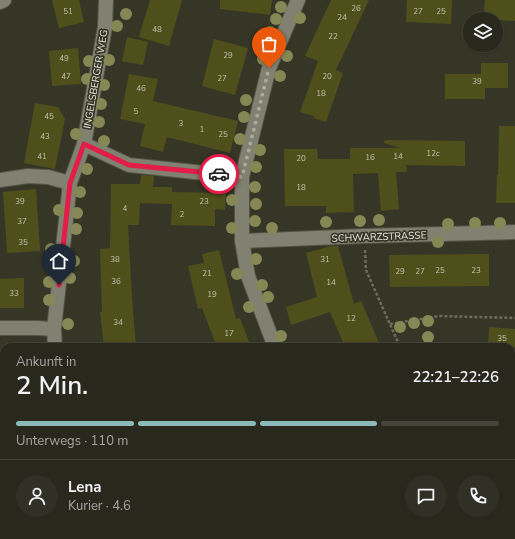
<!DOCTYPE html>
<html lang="de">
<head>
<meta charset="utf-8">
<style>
	:root { --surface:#28281d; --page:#303026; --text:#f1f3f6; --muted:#a5a6a4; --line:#44443b; --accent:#8bbbb9 }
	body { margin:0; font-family:"Nunito Sans",sans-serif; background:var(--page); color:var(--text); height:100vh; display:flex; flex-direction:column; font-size:15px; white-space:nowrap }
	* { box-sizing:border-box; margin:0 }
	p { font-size:13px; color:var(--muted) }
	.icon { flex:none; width:22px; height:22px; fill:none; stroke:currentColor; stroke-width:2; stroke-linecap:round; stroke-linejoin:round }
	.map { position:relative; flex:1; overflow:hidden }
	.panel { position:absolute; left:0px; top:343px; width:515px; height:196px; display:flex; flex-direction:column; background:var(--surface); border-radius:12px 12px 0 0; box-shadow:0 1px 3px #0004,0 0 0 1px var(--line) }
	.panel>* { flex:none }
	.tools { position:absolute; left:463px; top:12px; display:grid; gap:8px }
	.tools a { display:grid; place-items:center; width:40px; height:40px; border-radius:50%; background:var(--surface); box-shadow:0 1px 3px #0004,0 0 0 1px var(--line); font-size:20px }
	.pin { position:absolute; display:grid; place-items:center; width:34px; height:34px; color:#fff; margin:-41px -17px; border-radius:50% 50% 50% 0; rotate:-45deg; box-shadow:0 0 4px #0007 }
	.pin .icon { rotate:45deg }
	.courier { position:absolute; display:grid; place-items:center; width:40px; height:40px; margin:-20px; border:3px solid #e11d48; border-radius:50%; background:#fff; color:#222; box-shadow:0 1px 5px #0007 }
	.head em { font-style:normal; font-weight:600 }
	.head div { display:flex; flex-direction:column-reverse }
	.head { display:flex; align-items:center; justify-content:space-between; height:68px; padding:0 16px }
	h1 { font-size:26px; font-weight:600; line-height:30px }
	.bar { display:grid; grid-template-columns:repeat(4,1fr); gap:6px 4px; align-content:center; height:48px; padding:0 16px }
	.bar i { height:5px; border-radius:3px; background:var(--line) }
	.bar .current { background:var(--accent) }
	.bar p { grid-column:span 4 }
	.line { display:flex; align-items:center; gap:10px; padding:0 16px; border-top:1px solid var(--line) }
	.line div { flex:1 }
	.round { display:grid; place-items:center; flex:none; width:42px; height:42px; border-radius:21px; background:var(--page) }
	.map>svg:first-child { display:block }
	.building { fill:#4f4f1c }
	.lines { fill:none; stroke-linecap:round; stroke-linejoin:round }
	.street-casing { stroke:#525345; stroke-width:16 }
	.path { stroke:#6c6c5e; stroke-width:2.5; stroke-dasharray:3 2; stroke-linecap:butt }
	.street { stroke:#808170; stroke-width:14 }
	.tree { fill:#858754 }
	.done { stroke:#aaaa9f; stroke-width:4; stroke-dasharray:0 7.2 }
	.route { stroke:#e11d48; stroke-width:5 }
	.labels { text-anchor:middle; stroke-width:3.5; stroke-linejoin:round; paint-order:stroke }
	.number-label { font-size:8px; fill:#c2c2ae }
	.street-label { font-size:10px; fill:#e8e8df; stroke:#363627 }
</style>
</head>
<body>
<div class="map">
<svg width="515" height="539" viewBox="0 0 515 539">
	<rect width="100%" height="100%" fill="#363627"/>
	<g class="building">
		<path d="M52,0H79L84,22L59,28Z"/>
		<path d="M150,0H182L169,46L139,37Z"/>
		<path d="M220,0H272L270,15L220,9Z"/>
		<path d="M331,0H369L336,70L343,73L326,122L313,118L314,116L300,112L318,61L305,56Z"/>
		<path d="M407,0H452L451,24L406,22Z"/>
		<path d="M485,0H515V21L483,19Z"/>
		<path d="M127,37L148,42L143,65L122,61Z"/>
		<path d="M214,39L248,48L235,95L202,86Z"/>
		<path d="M78,48L81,84L52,86L49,51Z"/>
		<path d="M481,63H508V88H485V99H445V74H481Z"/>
		<path d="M129,74L158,79L153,101L238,121L230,153L167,137L163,152L140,146L145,124L120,119Z"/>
		<path d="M35,103L58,107L65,119L55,169L24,163Z"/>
		<path d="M499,126H515V203H496L497,175H498Z"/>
		<path d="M385,140L465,141V166L406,165L407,172H396L399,209L381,211L378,173L353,174L354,212L326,213V206H285L284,149H317L318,159H350V148H400L384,143Z"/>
		<path d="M141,175L154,176L153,187H172V192L226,193L225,210L215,209V226L171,225L172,204L140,203L139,225H128L132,297L136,347H104L100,312H102L100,249L110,248L111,184H140Z"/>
		<path d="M36,189L40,251L7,253L3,192Z"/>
		<path d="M332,246H338L354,304L361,301L379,343L370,347H345L330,312L291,325L286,307L317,297L306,253Z"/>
		<path d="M219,250L236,319L240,318L251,347H217L202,308L198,309L188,266L204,263L202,254Z"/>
		<path d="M489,254V286L390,287L389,255Z"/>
		<path d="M24,278V308H0V279Z"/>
		<path d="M489,327L515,329V347H488Z"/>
	</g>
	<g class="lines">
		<g class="street-casing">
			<g id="street">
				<path d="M0,2L4,0"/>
				<path d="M84,144L129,165L242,177"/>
				<path d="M0,180L28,176L48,177L70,183"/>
				<path d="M242,241L364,236L515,232"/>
				<path d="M0,328H37L54,329"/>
				<path d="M55,347L54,329L70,183L84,144L105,27L106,0"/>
				<path d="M275,347L248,276L242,241V177L269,68L298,0"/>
				<path d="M0,475L3,476L4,475"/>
				<path d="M60,535V539"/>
				<path d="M340,539V535"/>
			</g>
		</g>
		<g class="path">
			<path d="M365,250L366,270L400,347"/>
			<path d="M390,324L439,316L515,318"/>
			<path d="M445,535L446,539"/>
		</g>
		<use href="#street" class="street"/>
	</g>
	<g class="tree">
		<circle cx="281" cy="7" r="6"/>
		<circle cx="126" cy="14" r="6"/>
		<circle cx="300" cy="18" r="6"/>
		<circle cx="276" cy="19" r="6"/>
		<circle cx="117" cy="26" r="6"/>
		<circle cx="270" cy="32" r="6"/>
		<circle cx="265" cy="43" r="6"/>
		<circle cx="287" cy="56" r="6"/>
		<circle cx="263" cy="59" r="6"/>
		<circle cx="109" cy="60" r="6"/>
		<circle cx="89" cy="61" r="6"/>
		<circle cx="280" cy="76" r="6"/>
		<circle cx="87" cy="79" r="6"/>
		<circle cx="104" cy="85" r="6"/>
		<circle cx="246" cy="100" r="6"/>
		<circle cx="101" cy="104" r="6"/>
		<circle cx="244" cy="117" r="6"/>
		<circle cx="99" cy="122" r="6"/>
		<circle cx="76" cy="134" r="6"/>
		<circle cx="240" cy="139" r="6"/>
		<circle cx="104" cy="141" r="6"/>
		<circle cx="260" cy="150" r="6"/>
		<circle cx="228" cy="165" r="6"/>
		<circle cx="256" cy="167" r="6"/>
		<circle cx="87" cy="169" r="6"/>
		<circle cx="228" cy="184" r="6"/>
		<circle cx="255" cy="187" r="6"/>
		<circle cx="80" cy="192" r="6"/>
		<circle cx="232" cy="200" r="6"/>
		<circle cx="256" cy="204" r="6"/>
		<circle cx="59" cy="210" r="6"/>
		<circle cx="77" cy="213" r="6"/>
		<circle cx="379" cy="220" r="6"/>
		<circle cx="255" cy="221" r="6"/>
		<circle cx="360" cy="221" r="6"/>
		<circle cx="326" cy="222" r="6"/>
		<circle cx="475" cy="223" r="6"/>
		<circle cx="500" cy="223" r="6"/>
		<circle cx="448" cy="224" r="6"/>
		<circle cx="232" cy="228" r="6"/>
		<circle cx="272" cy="228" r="6"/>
		<circle cx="76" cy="229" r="6"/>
		<circle cx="438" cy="242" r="6"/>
		<circle cx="51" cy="249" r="6"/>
		<circle cx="256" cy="259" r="6"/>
		<circle cx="74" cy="261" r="6"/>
		<circle cx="237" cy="274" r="6"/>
		<circle cx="70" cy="278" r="6"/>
		<circle cx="49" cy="282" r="6"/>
		<circle cx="262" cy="285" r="6"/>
		<circle cx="268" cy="297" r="6"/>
		<circle cx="49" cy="300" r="6"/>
		<circle cx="249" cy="307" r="6"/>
		<circle cx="428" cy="321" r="6"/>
		<circle cx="414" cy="323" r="6"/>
		<circle cx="68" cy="324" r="6"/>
		<circle cx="400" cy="327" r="6"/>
		<circle cx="281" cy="336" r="6"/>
		<circle cx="428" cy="337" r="6"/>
	</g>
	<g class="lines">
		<path class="done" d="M219,174L242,177L269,68"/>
		<path class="route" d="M59,285L70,183L84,144L129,165L219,174"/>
	</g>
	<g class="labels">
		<g class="number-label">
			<text x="356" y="11">26</text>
			<text x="68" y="14">51</text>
			<text x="418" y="14">27</text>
			<text x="441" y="14">25</text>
			<text x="342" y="20">24</text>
			<text x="157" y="32">48</text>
			<text x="333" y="39">22</text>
			<text x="228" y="58">29</text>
			<text x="64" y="61">49</text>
			<text x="66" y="79">47</text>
			<text x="327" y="79">20</text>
			<text x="222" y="81">27</text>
			<text x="477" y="84">39</text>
			<text x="141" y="91">46</text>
			<text x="321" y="96">18</text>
			<text x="136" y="114">5</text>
			<text x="49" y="119">45</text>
			<text x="181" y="126">3</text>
			<text x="202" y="132">1</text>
			<text x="223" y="137">25</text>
			<text x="45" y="139">43</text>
			<text x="433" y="156">12c</text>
			<text x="42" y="159">41</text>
			<text x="398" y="159">14</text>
			<text x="370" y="160">16</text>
			<text x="301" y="161">20</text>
			<text x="301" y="190">18</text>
			<text x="20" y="204">39</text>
			<text x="204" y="204">23</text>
			<text x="125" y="211">4</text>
			<text x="182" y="217">2</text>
			<text x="22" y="224">37</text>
			<text x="23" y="245">35</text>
			<text x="115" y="262">38</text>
			<text x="325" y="262">31</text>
			<text x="440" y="273">25</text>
			<text x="476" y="273">23</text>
			<text x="400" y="274">29</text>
			<text x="420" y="274">27</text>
			<text x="207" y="276">21</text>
			<text x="116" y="284">36</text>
			<text x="331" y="285">14</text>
			<text x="14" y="296">33</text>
			<text x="212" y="297">19</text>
			<text x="351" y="321">12</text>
			<text x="118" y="325">34</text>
			<text x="229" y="336">17</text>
			<text x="502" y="341">35</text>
		</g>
		<g class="street-label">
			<text transform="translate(95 79) rotate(-80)" y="4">INGELSBERGER WEG</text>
			<text transform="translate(379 236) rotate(-2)" y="4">SCHWARZSTRASSE</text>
		</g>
	</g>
</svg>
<div class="tools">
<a><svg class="icon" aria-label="layers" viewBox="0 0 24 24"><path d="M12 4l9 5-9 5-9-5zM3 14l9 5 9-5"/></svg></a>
</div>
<div class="pin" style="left:269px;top:68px;background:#ea580c"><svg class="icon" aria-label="bag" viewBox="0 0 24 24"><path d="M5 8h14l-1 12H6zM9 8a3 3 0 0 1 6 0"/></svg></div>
<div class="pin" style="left:59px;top:285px;background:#1f2937"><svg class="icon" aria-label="home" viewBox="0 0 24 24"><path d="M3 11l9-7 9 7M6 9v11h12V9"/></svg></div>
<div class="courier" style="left:219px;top:174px"><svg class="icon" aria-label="car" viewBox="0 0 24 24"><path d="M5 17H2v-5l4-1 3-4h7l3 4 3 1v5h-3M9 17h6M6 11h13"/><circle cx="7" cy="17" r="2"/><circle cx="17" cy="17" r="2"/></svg></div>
<section class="panel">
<div class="head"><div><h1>2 Min.</h1><p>Ankunft in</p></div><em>22:21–22:26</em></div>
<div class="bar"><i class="current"></i><i class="current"></i><i class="current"></i><i></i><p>Unterwegs · 110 m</p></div>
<div class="line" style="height:72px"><a class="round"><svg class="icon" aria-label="person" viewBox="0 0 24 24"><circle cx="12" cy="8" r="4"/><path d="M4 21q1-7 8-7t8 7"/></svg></a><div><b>Lena</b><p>Kurier · 4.6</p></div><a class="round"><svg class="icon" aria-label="chat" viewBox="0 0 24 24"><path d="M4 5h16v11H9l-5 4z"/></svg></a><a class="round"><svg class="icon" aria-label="phone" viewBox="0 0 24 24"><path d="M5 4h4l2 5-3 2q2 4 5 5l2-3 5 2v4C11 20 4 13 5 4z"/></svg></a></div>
</section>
</div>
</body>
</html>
